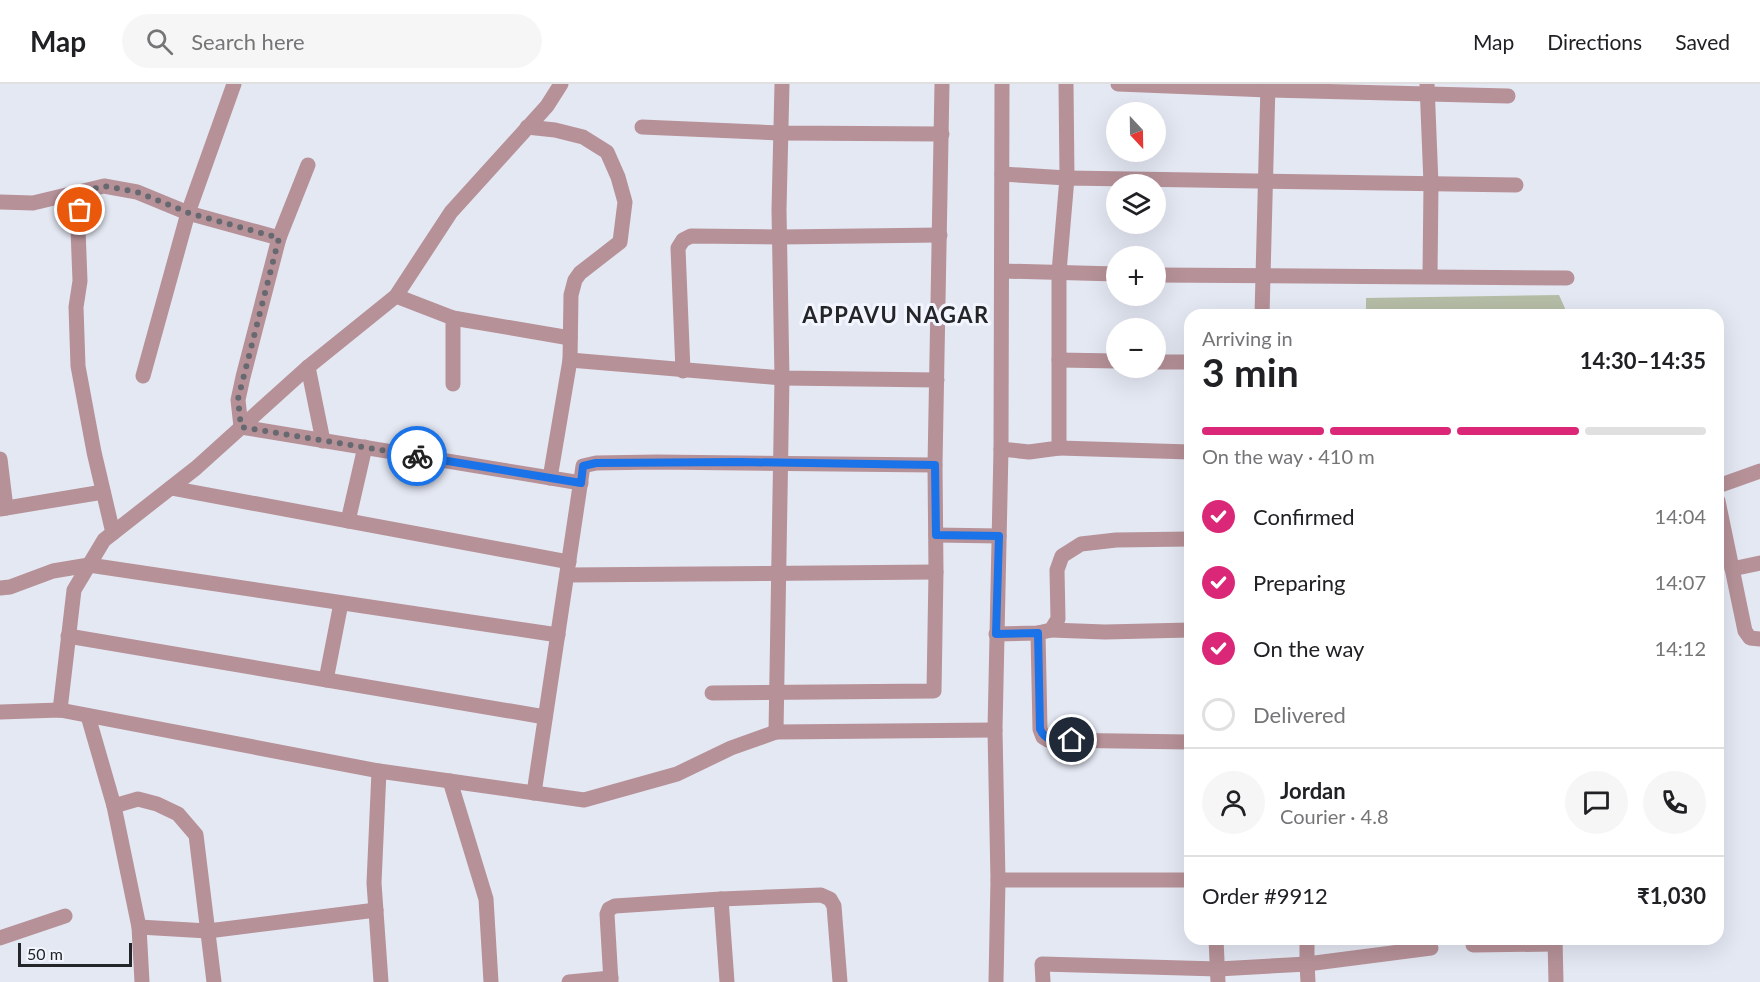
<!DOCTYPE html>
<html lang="en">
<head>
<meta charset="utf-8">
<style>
	:root { --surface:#fff; --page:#f6f6f6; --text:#202124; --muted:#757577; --line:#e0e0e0; --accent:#db2777 }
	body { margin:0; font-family:Lato,sans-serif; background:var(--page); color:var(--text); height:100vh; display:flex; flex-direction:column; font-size:22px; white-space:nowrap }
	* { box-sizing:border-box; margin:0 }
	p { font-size:20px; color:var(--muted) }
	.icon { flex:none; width:33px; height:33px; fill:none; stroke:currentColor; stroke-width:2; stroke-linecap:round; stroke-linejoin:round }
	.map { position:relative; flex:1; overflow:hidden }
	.sheet { position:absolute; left:1184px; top:225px; width:540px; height:636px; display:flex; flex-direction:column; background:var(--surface); border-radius:18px; box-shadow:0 6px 24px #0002 }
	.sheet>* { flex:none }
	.needle { width:39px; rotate:158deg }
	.tools { position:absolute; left:1106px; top:18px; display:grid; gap:12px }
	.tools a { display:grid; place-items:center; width:60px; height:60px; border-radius:50%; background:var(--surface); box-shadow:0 6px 24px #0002; font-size:30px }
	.scale { position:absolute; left:18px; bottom:15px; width:114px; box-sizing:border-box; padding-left:6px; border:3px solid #242529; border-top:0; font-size:16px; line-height:21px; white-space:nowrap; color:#242529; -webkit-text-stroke:4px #f2f5fe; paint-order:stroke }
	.pin { position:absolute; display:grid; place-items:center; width:51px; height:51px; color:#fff; margin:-26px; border:3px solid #fff; border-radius:50%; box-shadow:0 2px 6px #0007 }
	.courier { position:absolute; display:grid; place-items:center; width:60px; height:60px; margin:-30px; border:4px solid #1a73e8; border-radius:50%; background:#fff; color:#222; box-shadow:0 2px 8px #0007 }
	.overview em { font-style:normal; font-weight:700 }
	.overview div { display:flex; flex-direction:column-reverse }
	.overview { display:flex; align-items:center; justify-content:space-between; height:102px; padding:0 18px }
	h1 { font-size:39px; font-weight:700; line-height:45px }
	.bar { display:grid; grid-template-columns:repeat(4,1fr); gap:9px 6px; align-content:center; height:72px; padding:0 18px }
	.bar i { height:8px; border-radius:4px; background:var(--line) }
	.bar .selected { background:var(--accent) }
	.bar p { grid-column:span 4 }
	.line { display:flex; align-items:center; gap:15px; padding:0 18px; border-top:2px solid var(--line) }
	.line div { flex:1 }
	.round { display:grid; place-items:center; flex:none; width:63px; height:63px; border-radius:32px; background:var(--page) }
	ol { padding:0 18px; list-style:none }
	li { display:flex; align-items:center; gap:18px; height:66px }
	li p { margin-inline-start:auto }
	li .icon { padding:6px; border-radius:50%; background:var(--accent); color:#fff; stroke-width:4 }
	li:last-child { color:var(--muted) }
	li i { width:33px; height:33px; border:3px solid var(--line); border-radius:50% }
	header { display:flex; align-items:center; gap:36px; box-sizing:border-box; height:84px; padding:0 30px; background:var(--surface); border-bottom:2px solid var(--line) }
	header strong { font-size:28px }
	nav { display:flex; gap:33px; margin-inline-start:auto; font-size:21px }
	.search { width:420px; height:54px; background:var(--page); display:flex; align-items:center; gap:15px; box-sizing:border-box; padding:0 21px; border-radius:33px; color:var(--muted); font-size:22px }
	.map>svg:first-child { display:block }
	.green { fill:#b6bda7 }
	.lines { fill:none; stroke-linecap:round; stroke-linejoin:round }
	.minor { stroke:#b69198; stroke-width:15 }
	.done { stroke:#676970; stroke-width:6; stroke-dasharray:0 10.8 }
	.route { stroke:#1a73e8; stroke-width:8 }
	.labels { text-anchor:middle; stroke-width:6; stroke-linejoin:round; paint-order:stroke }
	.district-label { font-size:22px; font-weight:bold; letter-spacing:1.5px; fill:#242529; stroke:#f2f5fe }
</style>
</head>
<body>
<header>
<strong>Map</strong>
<div class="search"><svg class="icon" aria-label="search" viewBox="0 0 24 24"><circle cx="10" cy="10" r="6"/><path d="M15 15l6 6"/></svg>Search here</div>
<nav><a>Map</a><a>Directions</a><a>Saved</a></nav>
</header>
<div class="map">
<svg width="1760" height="898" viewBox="0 0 1760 898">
	<rect width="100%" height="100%" fill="#e4e8f3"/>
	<path class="green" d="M1559,211L1568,231H1366V214Z"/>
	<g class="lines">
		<g class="minor">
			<path d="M1118,0L1268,6L1508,12"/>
			<path d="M1427,0L1431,100L1430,192"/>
			<path d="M527,43L555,46L583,53L607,68L618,93L625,118L620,158L580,189L575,196L571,211L570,276L550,394"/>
			<path d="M642,43L780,49L942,50"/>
			<path d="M308,81L279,154L243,293L238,316L241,343L581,399"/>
			<path d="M1002,90L1067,94L1066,0"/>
			<path d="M82,108L78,145L80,197L76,223L78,282L94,368L113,449"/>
			<path d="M0,118L33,119L104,102L137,108L188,129L279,154"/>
			<path d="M1002,187L1116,190"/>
			<path d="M1155,191L1567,194"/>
			<path d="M396,212L453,234L570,254"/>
			<path d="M1262,231L1268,0"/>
			<path d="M453,234V300"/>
			<path d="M570,276L782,294L937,296"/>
			<path d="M1059,276L1116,277"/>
			<path d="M1155,278H1190"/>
			<path d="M308,283L323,357"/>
			<path d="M683,287L678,164L683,156L691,152L780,153L940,151"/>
			<path d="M143,292L188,129L234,0"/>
			<path d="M1059,364L1190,368"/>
			<path d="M1001,365L1029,368L1059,364V188L1067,94L1516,101"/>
			<path d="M0,375L6,424"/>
			<path d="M1718,402L1760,387"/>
			<path d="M171,404L569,478"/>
			<path d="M1718,417L1745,547L1750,554L1760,555"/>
			<path d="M0,425L103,408"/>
			<path d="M348,437L365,363"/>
			<path d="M936,451L999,452"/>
			<path d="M1732,485L1760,479"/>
			<path d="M567,491L936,488"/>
			<path d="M0,504L10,503L53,487L89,481L558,551"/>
			<path d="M1051,546L1105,548L1190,546"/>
			<path d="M1038,549L1040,645L1043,653L1048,656L1190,658"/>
			<path d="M996,550L1038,549L1051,546L1058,535L1057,486L1062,472L1081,460L1116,456L1190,455"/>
			<path d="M68,552L545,633"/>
			<path d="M326,596L341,519"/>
			<path d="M712,609L934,607L936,488L935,381L942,0"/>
			<path d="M60,626L74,506L104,456L196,384L308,283L396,212L451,128L547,22L561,0"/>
			<path d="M0,628L60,626L379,687L584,716L677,690L731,664L776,648L995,646"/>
			<path d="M88,632L114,722L139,843L142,898"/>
			<path d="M776,648L782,294L779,126L782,0"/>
			<path d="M379,687L374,799L381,898"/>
			<path d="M450,697L486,815L491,898"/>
			<path d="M534,709L583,382L596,379L657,378L935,381"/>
			<path d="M114,722L138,715L157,720L178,730L196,751L214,898"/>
			<path d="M998,796H1190"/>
			<path d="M721,815L727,898"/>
			<path d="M139,843L208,847L376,826"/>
			<path d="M0,854L65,832"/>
			<path d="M1216,855L1218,898"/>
			<path d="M1307,855V880L1431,864"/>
			<path d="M1555,855L1556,898"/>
			<path d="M1473,861L1555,860"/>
			<path d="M569,898L611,894"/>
			<path d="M611,898L607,830L609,825L615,822L721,815L821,811L830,815L834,822L840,898"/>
			<path d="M996,898L998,796L995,646L1001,365L1002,0"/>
			<path d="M1043,898L1042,880L1218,885L1307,880L1308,898"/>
		</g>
	</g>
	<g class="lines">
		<path class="done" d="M80,126L82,108L104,102L137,108L189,129L279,154L238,315L241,343L417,372"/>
		<path class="route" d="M417,372L581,399L583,382L596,379L739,378L935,381L936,451L999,452L996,550L1038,549L1040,645C1046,659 1058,656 1072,656"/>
	</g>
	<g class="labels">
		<g class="district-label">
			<text x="896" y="239">APPAVU NAGAR</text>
		</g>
	</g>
</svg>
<div class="tools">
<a><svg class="needle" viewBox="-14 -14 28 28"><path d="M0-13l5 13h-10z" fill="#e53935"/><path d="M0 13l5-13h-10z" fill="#757577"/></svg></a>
<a><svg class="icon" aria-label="layers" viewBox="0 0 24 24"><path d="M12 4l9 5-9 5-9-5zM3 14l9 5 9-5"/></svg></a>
<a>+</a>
<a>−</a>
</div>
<div class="scale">50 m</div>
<div class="pin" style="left:80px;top:126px;background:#ea580c"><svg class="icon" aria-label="bag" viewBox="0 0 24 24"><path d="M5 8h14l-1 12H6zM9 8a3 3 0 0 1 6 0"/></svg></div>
<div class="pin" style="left:1072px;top:656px;background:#1f2937"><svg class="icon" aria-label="home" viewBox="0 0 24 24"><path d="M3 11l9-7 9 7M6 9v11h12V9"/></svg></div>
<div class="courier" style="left:417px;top:372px"><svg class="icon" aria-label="bike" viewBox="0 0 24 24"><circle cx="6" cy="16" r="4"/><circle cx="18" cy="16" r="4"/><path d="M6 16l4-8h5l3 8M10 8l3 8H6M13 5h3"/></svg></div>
<section class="sheet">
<div class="overview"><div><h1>3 min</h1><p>Arriving in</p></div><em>14:30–14:35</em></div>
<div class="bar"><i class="selected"></i><i class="selected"></i><i class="selected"></i><i></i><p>On the way · 410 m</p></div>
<ol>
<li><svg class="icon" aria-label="check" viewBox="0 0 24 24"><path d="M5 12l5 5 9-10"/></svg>Confirmed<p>14:04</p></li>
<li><svg class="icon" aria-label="check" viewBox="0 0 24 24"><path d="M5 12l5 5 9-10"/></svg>Preparing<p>14:07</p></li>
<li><svg class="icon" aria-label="check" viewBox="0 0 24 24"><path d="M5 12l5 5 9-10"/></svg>On the way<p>14:12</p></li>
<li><i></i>Delivered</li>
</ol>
<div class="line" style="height:108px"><a class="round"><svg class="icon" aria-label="person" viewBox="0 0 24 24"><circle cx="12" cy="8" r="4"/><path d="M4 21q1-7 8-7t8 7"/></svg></a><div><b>Jordan</b><p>Courier · 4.8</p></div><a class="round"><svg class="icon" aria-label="chat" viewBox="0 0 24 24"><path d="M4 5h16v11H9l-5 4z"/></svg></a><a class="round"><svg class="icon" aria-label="phone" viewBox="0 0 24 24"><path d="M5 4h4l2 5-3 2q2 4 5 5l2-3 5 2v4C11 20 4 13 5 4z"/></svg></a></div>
<div class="line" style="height:78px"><div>Order #9912</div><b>₹1,030</b></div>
</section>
</div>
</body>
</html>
